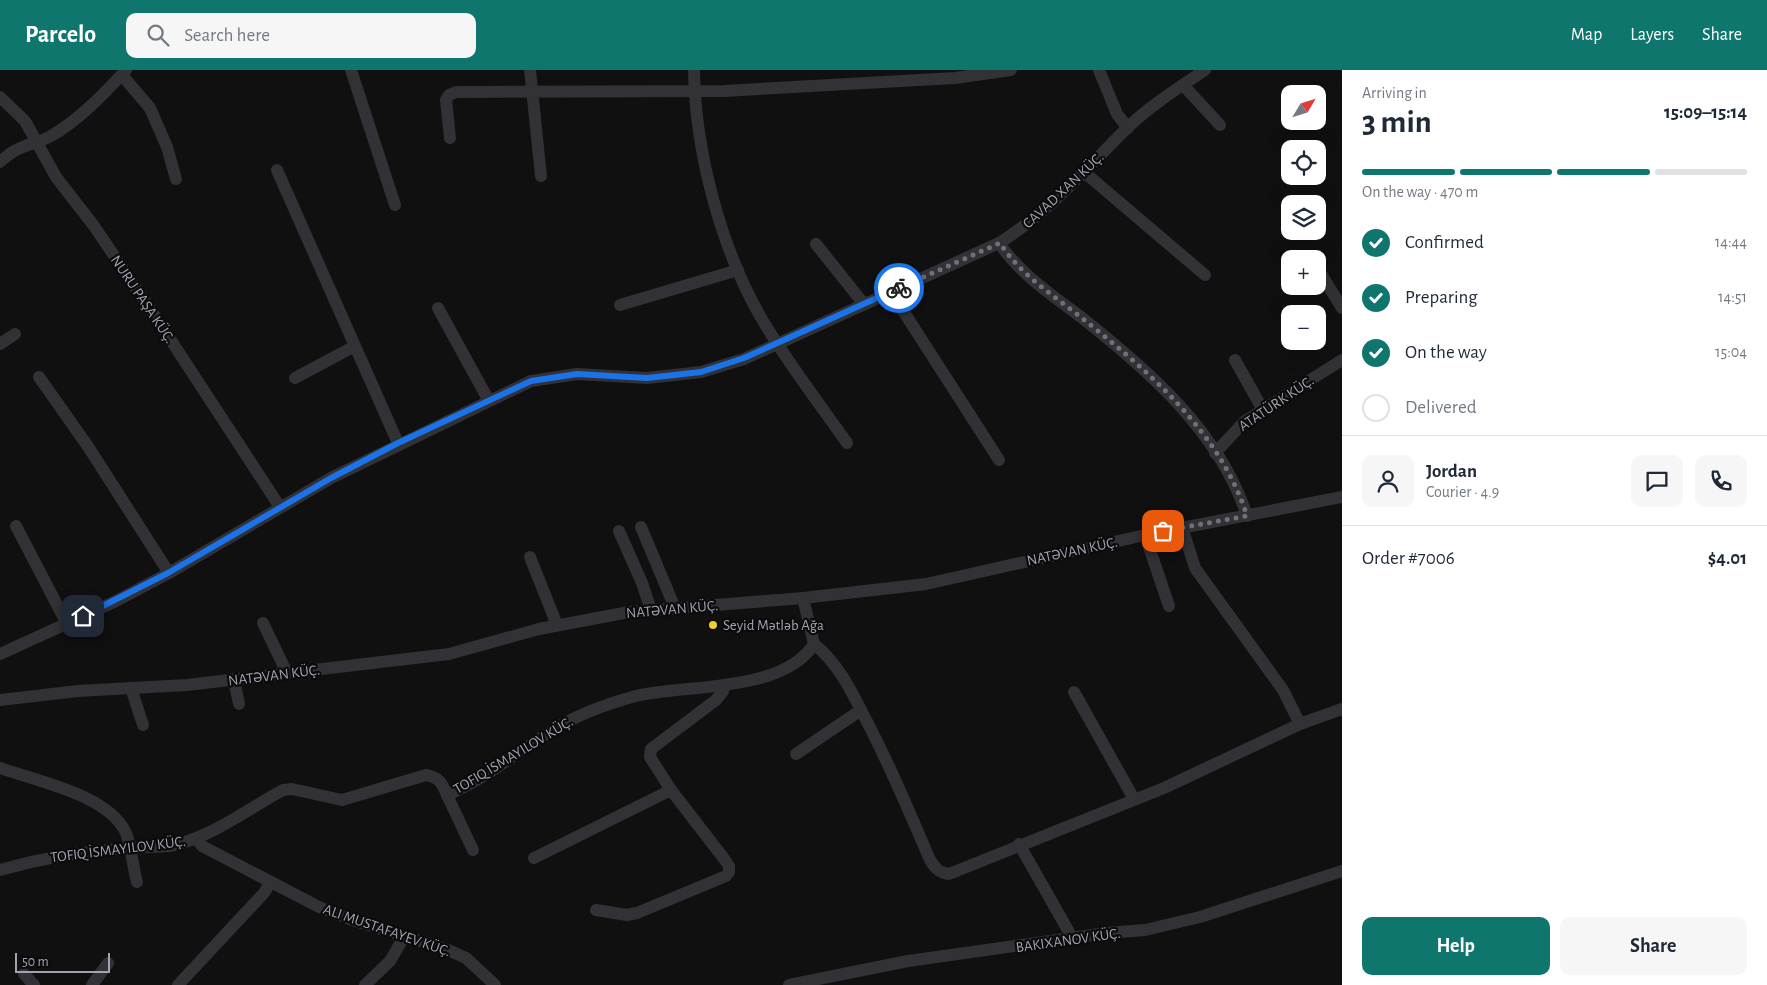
<!DOCTYPE html>
<html lang="en">
<head>
<meta charset="utf-8">
<style>
	:root { --surface:#fff; --page:#f6f6f7; --text:#1f2937; --muted:#747a83; --line:#e0e1e3; --accent:#0f766e }
	body { margin:0; font-family:"Alegreya Sans",sans-serif; background:var(--page); color:var(--text); height:100vh; display:flex; flex-direction:column; font-size:19px; white-space:nowrap }
	* { box-sizing:border-box; margin:0 }
	p { font-size:16px; color:var(--muted) }
	.icon { flex:none; width:28px; height:28px; fill:none; stroke:currentColor; stroke-width:2; stroke-linecap:round; stroke-linejoin:round }
	.map { position:relative; flex:1; overflow:hidden }
	.details { display:flex; flex-direction:column; background:var(--surface); width:425px }
	.details>* { flex:none }
	.needle { width:32px; rotate:52deg }
	.controls { position:absolute; left:1281px; top:15px; display:grid; gap:10px }
	.controls a { display:grid; place-items:center; width:45px; height:45px; border-radius:10px; background:var(--surface); box-shadow:0 5px 20px #0002; font-size:25px }
	.scale { position:absolute; left:15px; bottom:12px; width:95px; box-sizing:border-box; padding-left:5px; border:2px solid #a1a3b2; border-top:0; font-size:14px; line-height:18px; white-space:nowrap; color:#a1a3b2; -webkit-text-stroke:4px #0b0b0c; paint-order:stroke }
	.pin { position:absolute; display:grid; place-items:center; width:42px; height:42px; color:#fff; margin:-21px; border-radius:10px; box-shadow:0 2px 8px #0006 }
	.courier { position:absolute; display:grid; place-items:center; width:50px; height:50px; margin:-25px; border:4px solid #1a73e8; border-radius:50%; background:#fff; color:#222; box-shadow:0 1px 6px #0007 }
	.head em { font-style:normal; font-weight:700 }
	.head div { display:flex; flex-direction:column-reverse }
	.head { display:flex; align-items:center; justify-content:space-between; height:85px; padding:0 20px }
	h1 { font-size:32px; font-weight:700; line-height:38px }
	.bar { display:grid; grid-template-columns:repeat(4,1fr); gap:8px 5px; align-content:center; height:60px; padding:0 20px }
	.bar i { height:6px; border-radius:4px; background:var(--line) }
	.bar .active { background:var(--accent) }
	.bar p { grid-column:span 4 }
	.line { display:flex; align-items:center; gap:12px; padding:0 20px; border-top:1px solid var(--line) }
	.line div { flex:1 }
	.round { display:grid; place-items:center; flex:none; width:52px; height:52px; border-radius:10px; background:var(--page) }
	ol { padding:0 20px; list-style:none }
	li { display:flex; align-items:center; gap:15px; height:55px }
	li p { margin-inline-start:auto }
	li .icon { padding:5px; border-radius:50%; background:var(--accent); color:#fff; stroke-width:4 }
	li:last-child { color:var(--muted) }
	li i { width:28px; height:28px; border:2px solid var(--line); border-radius:50% }
	.cta { display:flex; gap:10px; margin-top:auto; padding:10px 20px }
	.cta a { flex:1; height:58px; border-radius:10px; background:var(--accent); color:#fff; font-size:20px; font-weight:700; line-height:58px; text-align:center }
	.cta a+a { background:var(--page); color:var(--text) }
	header { display:flex; align-items:center; gap:30px; box-sizing:border-box; height:70px; padding:0 25px; background:var(--accent); color:#fff }
	header strong { font-size:24px }
	nav { display:flex; gap:28px; margin-inline-start:auto; font-size:18px }
	.search { width:350px; height:45px; background:var(--page); display:flex; align-items:center; gap:12px; box-sizing:border-box; padding:0 18px; border-radius:10px; color:var(--muted); font-size:19px }
	main { display:flex; flex:1; min-height:0 }
	.map>svg:first-child { display:block }
	.lines { fill:none; stroke-linecap:round; stroke-linejoin:round }
	.minor { stroke:#313136; stroke-width:12 }
	.done { stroke:#6e707a; stroke-width:5; stroke-dasharray:0 9 }
	.route { stroke:#1a73e8; stroke-width:6 }
	.poi-dot { fill:#ecd02c; stroke:#0b0b0c; stroke-width:2 }
	.labels { text-anchor:middle; stroke-width:4.5; stroke-linejoin:round; paint-order:stroke }
	.street-label { font-size:15px; fill:#a1a3b2; stroke:#0b0b0c }
	.poi-label { font-size:15px; fill:#a1a3b2; stroke:#0b0b0c; text-anchor:start }
</style>
</head>
<body>
<header>
<strong>Parcelo</strong>
<div class="search"><svg class="icon" aria-label="search" viewBox="0 0 24 24"><circle cx="10" cy="10" r="6"/><path d="M15 15l6 6"/></svg>Search here</div>
<nav><a>Map</a><a>Layers</a><a>Share</a></nav>
</header>
<main>
<div class="map">
<svg width="1342" height="915" viewBox="0 0 1342 915">
	<rect width="100%" height="100%" fill="#101011"/>
	<g class="lines">
		<g class="minor">
			<path d="M351,0L395,135"/>
			<path d="M530,0L541,106"/>
			<path d="M694,0C695,81 721,180 763,251C788,293 819,333 847,373"/>
			<path d="M1099,0L1117,44L1128,58"/>
			<path d="M122,5L150,38L167,77L176,109"/>
			<path d="M1183,15L1220,55"/>
			<path d="M0,27L25,51L56,107L94,156L155,246L280,437"/>
			<path d="M450,68L446,30L449,25L456,22L724,21L955,8L1011,0"/>
			<path d="M0,92C20,73 30,77 51,66C79,50 104,24 126,0"/>
			<path d="M277,100L398,373"/>
			<path d="M1084,102L1205,205"/>
			<path d="M999,173C1020,204 1052,225 1081,247C1148,300 1220,362 1247,446"/>
			<path d="M816,174L863,233"/>
			<path d="M1310,186L1311,189"/>
			<path d="M1318,199L1342,238"/>
			<path d="M891,222L999,390"/>
			<path d="M620,235L738,200"/>
			<path d="M438,238L489,331"/>
			<path d="M0,274L15,264"/>
			<path d="M1235,290L1263,340"/>
			<path d="M39,307L89,378L169,503"/>
			<path d="M295,308L355,276"/>
			<path d="M1215,383L1245,351L1342,290"/>
			<path d="M16,456L67,554"/>
			<path d="M641,457L675,538"/>
			<path d="M1182,457L1195,498L1283,620L1300,654"/>
			<path d="M619,461L642,513L651,540"/>
			<path d="M1145,465L1169,536"/>
			<path d="M530,487L557,555"/>
			<path d="M263,553L287,603"/>
			<path d="M814,574C837,592 851,620 864,646C889,693 909,741 930,790C935,798 939,803 949,804L1164,718L1300,654L1342,639"/>
			<path d="M0,584L116,531L169,503L331,408L531,311L577,304L647,308L701,302L744,289L999,173C1048,143 1086,99 1126,59C1150,36 1178,18 1205,0"/>
			<path d="M234,610L239,634"/>
			<path d="M131,618L143,655"/>
			<path d="M1074,622L1134,729"/>
			<path d="M0,630L78,621L187,615L449,584L539,559L629,542L803,528L926,514L1145,465L1342,427"/>
			<path d="M796,684L861,640"/>
			<path d="M0,698C37,711 109,725 126,763C131,776 133,798 137,812"/>
			<path d="M447,725L473,780"/>
			<path d="M196,768L202,776L319,837L352,850L446,879L466,888L495,915"/>
			<path d="M1019,774L1073,869"/>
			<path d="M534,788L671,720"/>
			<path d="M0,800C42,788 84,781 128,778C143,776 159,778 174,775C213,766 248,739 283,720L292,719L342,730L426,705C439,707 442,713 447,725C485,709 514,684 548,663C574,646 606,634 636,626C686,614 783,623 814,574L803,528"/>
			<path d="M596,840L627,845L637,843L726,806L729,802V796L725,790L671,720L650,687L651,679L716,630L723,621L724,616"/>
			<path d="M24,904L34,915"/>
			<path d="M92,915L108,893"/>
			<path d="M178,915L264,823L270,813"/>
			<path d="M365,915L390,891L404,867"/>
			<path d="M789,915L908,891L1106,863L1145,860L1200,847L1342,801"/>
		</g>
	</g>
	<g class="lines">
		<path class="done" d="M899,218L1000,173C1019,203 1050,223 1078,245C1146,299 1220,361 1247,446L1163,461"/>
		<path class="route" d="M83,546L168,503L331,408L398,373L531,311L577,304L647,308L701,302L744,288L899,218"/>
	</g>
	<circle class="poi-dot" cx="713" cy="555" r="5"/>
	<g class="labels">
		<g class="street-label">
			<text transform="translate(1063 120) rotate(-43)" y="5">CAVAD XAN KÜÇ.</text>
			<text transform="translate(143 229) rotate(56)" y="5">NURU PAŞA KÜÇ.</text>
			<text transform="translate(1276 333) rotate(-34)" y="5">ATATÜRK KÜÇ.</text>
			<text transform="translate(1072 481) rotate(-12)" y="5">NATƏVAN KÜÇ.</text>
			<text transform="translate(672 539) rotate(-5)" y="5">NATƏVAN KÜÇ.</text>
			<text transform="translate(274 605) rotate(-7)" y="5">NATƏVAN KÜÇ.</text>
			<text transform="translate(513 685) rotate(-31)" y="5">TOFIQ İSMAYILOV KÜÇ.</text>
			<text transform="translate(118 779) rotate(-7)" y="5">TOFIQ İSMAYILOV KÜÇ.</text>
			<text transform="translate(387 860) rotate(19)" y="5">ALI MUSTAFAYEV KÜÇ.</text>
			<text transform="translate(1068 870) rotate(-8)" y="5">BAKIXANOV KÜÇ.</text>
		</g>
		<g class="poi-label">
			<text x="723" y="560">Seyid Mətləb Ağa</text>
		</g>
	</g>
</svg>
<div class="controls">
<a><svg class="needle" viewBox="-14 -14 28 28"><path d="M0-13l5 13h-10z" fill="#e53935"/><path d="M0 13l5-13h-10z" fill="#747a83"/></svg></a>
<a><svg class="icon" aria-label="locate" viewBox="0 0 24 24"><circle cx="12" cy="12" r="6"/><path d="M12 2v4M12 18v4M2 12h4M18 12h4"/></svg></a>
<a><svg class="icon" aria-label="layers" viewBox="0 0 24 24"><path d="M12 4l9 5-9 5-9-5zM3 14l9 5 9-5"/></svg></a>
<a>+</a>
<a>−</a>
</div>
<div class="scale">50 m</div>
<div class="pin" style="left:1163px;top:461px;background:#ea580c"><svg class="icon" aria-label="bag" viewBox="0 0 24 24"><path d="M5 8h14l-1 12H6zM9 8a3 3 0 0 1 6 0"/></svg></div>
<div class="pin" style="left:83px;top:546px;background:#1f2937"><svg class="icon" aria-label="home" viewBox="0 0 24 24"><path d="M3 11l9-7 9 7M6 9v11h12V9"/></svg></div>
<div class="courier" style="left:899px;top:218px"><svg class="icon" aria-label="bike" viewBox="0 0 24 24"><circle cx="6" cy="16" r="4"/><circle cx="18" cy="16" r="4"/><path d="M6 16l4-8h5l3 8M10 8l3 8H6M13 5h3"/></svg></div>
</div>
<section class="details">
<div class="head"><div><h1>3 min</h1><p>Arriving in</p></div><em>15:09–15:14</em></div>
<div class="bar"><i class="active"></i><i class="active"></i><i class="active"></i><i></i><p>On the way · 470 m</p></div>
<ol>
<li><svg class="icon" aria-label="check" viewBox="0 0 24 24"><path d="M5 12l5 5 9-10"/></svg>Confirmed<p>14:44</p></li>
<li><svg class="icon" aria-label="check" viewBox="0 0 24 24"><path d="M5 12l5 5 9-10"/></svg>Preparing<p>14:51</p></li>
<li><svg class="icon" aria-label="check" viewBox="0 0 24 24"><path d="M5 12l5 5 9-10"/></svg>On the way<p>15:04</p></li>
<li><i></i>Delivered</li>
</ol>
<div class="line" style="height:90px"><a class="round"><svg class="icon" aria-label="person" viewBox="0 0 24 24"><circle cx="12" cy="8" r="4"/><path d="M4 21q1-7 8-7t8 7"/></svg></a><div><b>Jordan</b><p>Courier · 4.9</p></div><a class="round"><svg class="icon" aria-label="chat" viewBox="0 0 24 24"><path d="M4 5h16v11H9l-5 4z"/></svg></a><a class="round"><svg class="icon" aria-label="phone" viewBox="0 0 24 24"><path d="M5 4h4l2 5-3 2q2 4 5 5l2-3 5 2v4C11 20 4 13 5 4z"/></svg></a></div>
<div class="line" style="height:65px"><div>Order #7006</div><b>$4.01</b></div>
<div class="cta"><a>Help</a><a>Share</a></div>
</section>
</main>
</body>
</html>
